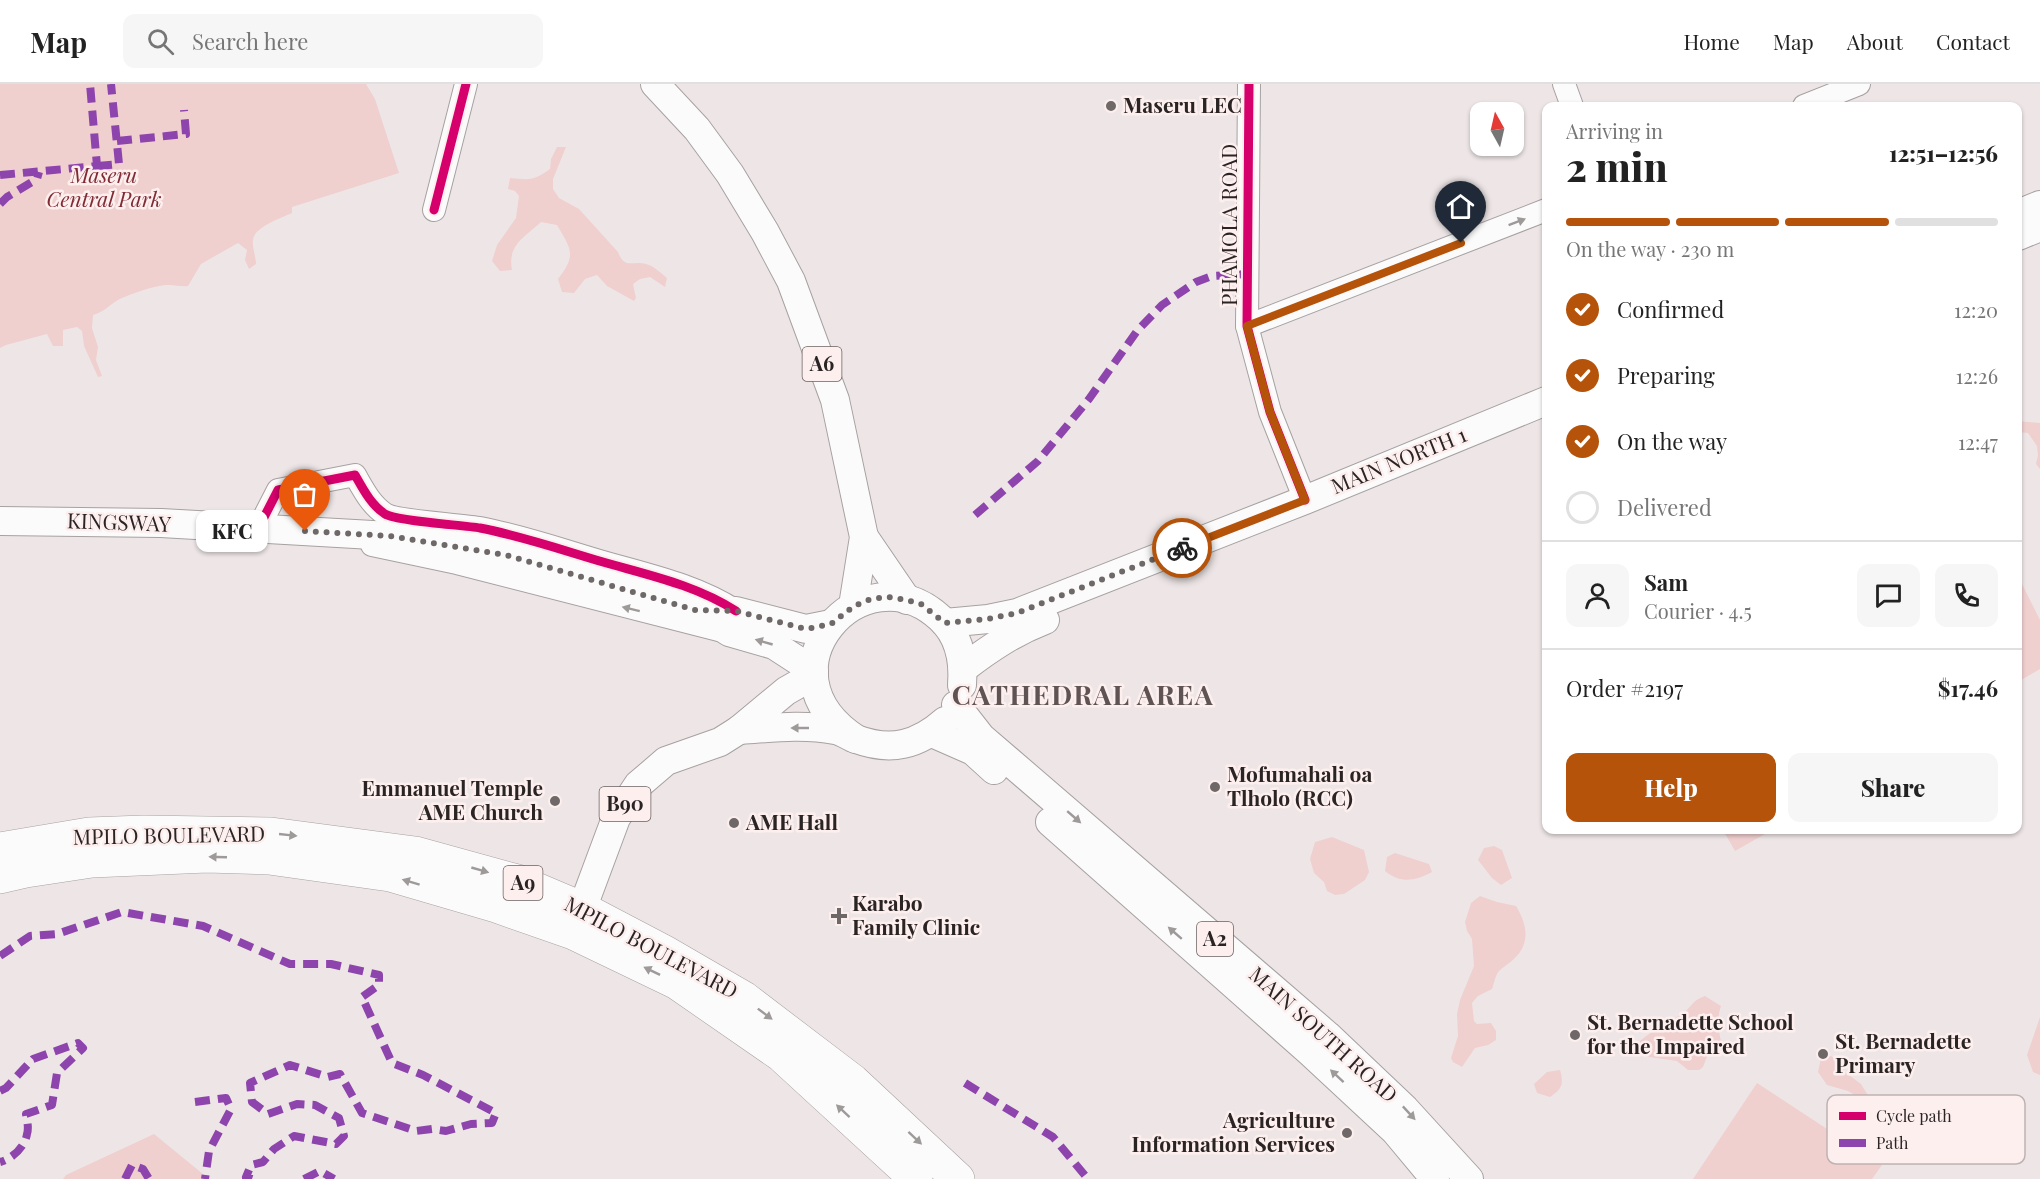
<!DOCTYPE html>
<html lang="en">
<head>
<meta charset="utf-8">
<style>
	:root { --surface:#fff; --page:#f6f6f6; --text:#222; --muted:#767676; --line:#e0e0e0; --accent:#b45309 }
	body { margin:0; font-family:"Playfair Display",serif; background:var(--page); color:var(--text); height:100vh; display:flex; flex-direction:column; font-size:22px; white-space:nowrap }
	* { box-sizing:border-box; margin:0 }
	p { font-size:20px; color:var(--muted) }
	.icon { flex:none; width:33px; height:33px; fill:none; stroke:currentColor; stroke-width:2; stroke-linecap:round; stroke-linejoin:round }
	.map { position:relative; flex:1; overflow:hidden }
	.side { position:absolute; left:1542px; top:18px; width:480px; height:732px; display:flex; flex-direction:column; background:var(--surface); border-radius:12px; box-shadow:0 2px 4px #0004 }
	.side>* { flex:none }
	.needle { width:39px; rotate:352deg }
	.controls { position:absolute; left:1470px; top:18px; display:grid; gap:12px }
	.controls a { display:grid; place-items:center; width:54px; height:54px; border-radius:12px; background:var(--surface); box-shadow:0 2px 4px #0004; font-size:30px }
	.pin { position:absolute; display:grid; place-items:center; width:51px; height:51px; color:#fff; margin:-62px -26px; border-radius:50% 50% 50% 0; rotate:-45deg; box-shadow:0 0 6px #0007 }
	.pin .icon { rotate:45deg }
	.courier { position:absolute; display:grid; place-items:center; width:60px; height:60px; margin:-30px; border:4px solid #b45309; border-radius:50%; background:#fff; color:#222; box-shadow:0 2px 8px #0007 }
	.bubble { position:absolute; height:42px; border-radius:12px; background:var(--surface); box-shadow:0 2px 4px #0004; font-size:20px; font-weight:800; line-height:42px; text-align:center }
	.headline em { font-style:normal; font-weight:800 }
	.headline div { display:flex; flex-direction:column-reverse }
	.headline { display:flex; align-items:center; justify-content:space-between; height:102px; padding:0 24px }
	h1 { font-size:39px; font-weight:800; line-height:45px }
	.bar { display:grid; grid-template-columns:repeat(4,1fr); gap:9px 6px; align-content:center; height:72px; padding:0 24px }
	.bar i { height:8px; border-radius:4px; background:var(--line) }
	.bar .current { background:var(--accent) }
	.bar p { grid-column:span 4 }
	.line { display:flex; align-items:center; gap:15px; padding:0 24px; border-top:2px solid var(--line) }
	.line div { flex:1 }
	.round { display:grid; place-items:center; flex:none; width:63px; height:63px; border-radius:12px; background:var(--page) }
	ol { padding:0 24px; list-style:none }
	li { display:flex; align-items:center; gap:18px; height:66px }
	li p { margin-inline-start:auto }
	li .icon { padding:6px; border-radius:50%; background:var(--accent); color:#fff; stroke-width:4 }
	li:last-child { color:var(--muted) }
	li i { width:33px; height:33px; border:3px solid var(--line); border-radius:50% }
	.cta { display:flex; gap:12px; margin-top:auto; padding:12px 24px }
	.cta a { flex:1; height:69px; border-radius:12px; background:var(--accent); color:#fff; font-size:24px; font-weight:800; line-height:69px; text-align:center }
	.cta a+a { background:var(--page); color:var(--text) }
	header { display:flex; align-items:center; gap:36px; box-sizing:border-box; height:84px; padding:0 30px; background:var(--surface); border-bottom:2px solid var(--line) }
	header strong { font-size:28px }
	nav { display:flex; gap:33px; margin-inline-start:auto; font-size:21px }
	.search { width:420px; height:54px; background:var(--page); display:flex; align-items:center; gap:15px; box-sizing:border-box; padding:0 21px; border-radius:12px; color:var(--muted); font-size:22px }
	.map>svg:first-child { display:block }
	.green { fill:#f0cfcf }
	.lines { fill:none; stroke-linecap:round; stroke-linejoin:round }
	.minor-casing { stroke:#a7a1a1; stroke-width:24 }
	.major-casing { stroke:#a7a1a1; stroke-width:30 }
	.highway-casing { stroke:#a7a1a1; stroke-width:34 }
	.minor { stroke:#fcfbfb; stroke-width:22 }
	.major { stroke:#fcfbfb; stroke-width:28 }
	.highway { stroke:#fcfbfb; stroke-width:33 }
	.quiet { stroke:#8e44ad; stroke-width:8; stroke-dasharray:15 8; stroke-linecap:butt }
	.cycleway-casing { stroke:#feefef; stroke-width:13 }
	.cycleway { stroke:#d6006c; stroke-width:9 }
	.oneway { fill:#9e9a9a }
	.done { stroke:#6f6868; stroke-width:6; stroke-dasharray:0 10.8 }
	.route { stroke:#b45309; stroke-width:8 }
	.poi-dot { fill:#6f6868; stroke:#feefef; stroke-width:2 }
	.labels { text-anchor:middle; stroke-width:5; stroke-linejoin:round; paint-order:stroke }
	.shield { fill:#feefef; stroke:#6a6161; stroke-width:1.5 }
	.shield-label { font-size:20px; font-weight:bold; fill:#2a2424 }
	.poi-label { font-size:21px; font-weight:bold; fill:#2a2424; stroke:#feefef; text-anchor:start }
	.park-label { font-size:21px; font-style:italic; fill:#802b34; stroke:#feefef }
	.street-label { font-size:21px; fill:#2a2424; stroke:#feefef }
	.district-label { font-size:27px; font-weight:bold; letter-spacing:1.5px; fill:#5f5353; stroke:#feefef }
	.key { fill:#feefef; stroke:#beb2b2; stroke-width:1.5 }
	.key-label { font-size:16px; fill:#2a2424 }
</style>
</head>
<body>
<header>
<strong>Map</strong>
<div class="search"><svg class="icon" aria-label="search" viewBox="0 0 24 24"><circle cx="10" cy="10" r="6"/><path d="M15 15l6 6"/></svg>Search here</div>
<nav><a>Home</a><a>Map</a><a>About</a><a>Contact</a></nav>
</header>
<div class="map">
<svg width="2040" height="1095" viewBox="0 0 2040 1095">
	<rect width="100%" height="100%" fill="#eee6e6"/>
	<g class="green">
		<path d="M0,0H366L375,15L399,89L292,123V129C281,134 254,143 253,156C252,163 256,173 256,180L249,185L245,176L247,166L238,159L201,180L188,202C181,203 176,201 169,201C158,200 127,211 118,216C108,222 106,227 93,231L92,244L98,263L96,276L102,292L98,293L84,262L82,247L77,243L63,246V262H53L47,250L6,261L0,264Z"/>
		<path d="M557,63H566L553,95V105L559,114L579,125L618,168C625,186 632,176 646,180C654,182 661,189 667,194L665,203L650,193L640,195L633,200L636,214L634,217L607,202L597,191L585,195L574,209L562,208L558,195C577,171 571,165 557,141L541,138C525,153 507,161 512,186L500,187L492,177L497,161L516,134L519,112L515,107L508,105L510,94C530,96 533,97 550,85L551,75Z"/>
		<path d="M2018,337L2040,339V385L2036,380L2038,371L2037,362L2028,349L2018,348Z"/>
		<path d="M2018,492L2040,536V585L2018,598Z"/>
		<path d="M1723,746H1772L1735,767Z"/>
		<path d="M1332,753L1364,766L1369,788L1365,796L1344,810L1335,811L1327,807L1324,798L1314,789L1310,775L1315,758Z"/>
		<path d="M1494,762L1502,766L1512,794L1501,801L1492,794L1478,776L1484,764Z"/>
		<path d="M1395,769L1429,780L1432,788C1415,797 1401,800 1385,787L1387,773Z"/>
		<path d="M1480,812L1497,818L1516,822C1527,840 1531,859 1514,875C1510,879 1503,883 1499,887C1495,892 1494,900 1492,905L1478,912L1472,919L1474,937L1477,940L1491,939L1496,947V956L1488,961L1475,964L1462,983L1453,978L1451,974L1458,952L1457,930L1460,916L1474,882L1472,855L1467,847L1465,838L1471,819Z"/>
		<path d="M1705,912L1721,922C1717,932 1718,949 1722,960L1720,964L1708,970L1703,983L1699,986H1688L1677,977L1649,973L1639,962L1640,957C1653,946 1667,939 1682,930C1692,923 1692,916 1705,912Z"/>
		<path d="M2040,933V991L2033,988L2027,971Z"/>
		<path d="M1831,972L1840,979L1845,988L1861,1000L1869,1013L1888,1024L1897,1033L1903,1045L1899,1055C1889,1057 1875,1047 1870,1039C1865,1032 1865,1028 1858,1023V1013L1848,1007L1827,1001L1818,988L1821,974Z"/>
		<path d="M1560,986C1564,1000 1562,1005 1550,1013L1537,1009L1534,1000L1547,988Z"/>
		<path d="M1757,999L1882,1081L1872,1095H1693Z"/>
		<path d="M154,1050L209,1095H63L66,1091Z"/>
	</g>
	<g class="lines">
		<g class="minor-casing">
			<g id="minor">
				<path d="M1249,0L1247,242L1270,328L1305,416"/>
				<path d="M1564,0L1572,22"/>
				<path d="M1804,22L1859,0"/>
				<path d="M434,126L466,0"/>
				<path d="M1247,242L1546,126"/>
				<path d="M258,445L278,406L355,391C363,405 371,421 385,430C396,437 462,441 480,444C522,452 562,466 603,478C648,491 696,501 736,527"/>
				<path d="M372,461L457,479L719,546"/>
			</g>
		</g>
		<g class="major-casing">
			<g id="major">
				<path d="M655,0L697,45L730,90L765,148L791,197L835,316L864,453L853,522"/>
				<path d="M2018,130L2040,121"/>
				<path d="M2018,152L2040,143"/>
				<path d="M0,437L161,439L390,452L506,471L695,526L736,527L806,545L831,540"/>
				<path d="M864,453L907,516"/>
				<path d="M695,526L729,548L774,561L814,587"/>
				<path d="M945,539L988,535L1017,529L1305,416L1546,317"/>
				<path d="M964,584C990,564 1014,548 1045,536"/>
				<path d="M956,621L981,653L1327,951L1405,1025L1469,1095"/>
				<path d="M739,646C770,644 804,640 835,646C843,647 849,653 856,655C891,668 918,661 945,637"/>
				<path d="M932,649L973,667L994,686"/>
				<path d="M856,655C752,587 863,463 940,534C960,552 964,576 962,601"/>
				<path d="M1050,738L1310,968L1395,1047L1435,1095"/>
				<path d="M575,844L616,734L638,701L666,677L720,658L739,646L786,607L814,591"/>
			</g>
		</g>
		<g class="highway-casing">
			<g id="highway">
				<path d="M0,765L89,750L144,748L271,750L415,769L517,797L583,825L663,867L744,914L853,997L958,1095"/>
				<path d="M0,793L26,787L92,777L207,772L269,774L390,791L496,822L573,849L677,899L781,971L916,1095"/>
			</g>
		</g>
		<use href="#minor" class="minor"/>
		<use href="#major" class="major"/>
		<use href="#highway" class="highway"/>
		<g class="quiet">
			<path d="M117,57L186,50L184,26"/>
			<path d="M97,82L119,80L111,0"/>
			<path d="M0,91L97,82L90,0"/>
			<path d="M0,120L7,113L37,95L39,88"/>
			<path d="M975,431L1038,377L1089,315L1137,247L1162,221L1196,198L1212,192L1247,190"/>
			<path d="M0,872L30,852L57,850L122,828L203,842L290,880H331L379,891V901L362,913L392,979L423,991L496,1029L492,1039L471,1040L446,1047L432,1045L416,1047L362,1029L340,990L328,993L290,981L250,999L252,1018L268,1030L297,1020L315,1021L339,1034L344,1052L336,1060L294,1052L274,1065L263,1078L251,1081L246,1093L252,1095"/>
			<path d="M965,999L1053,1053L1088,1095"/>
			<path d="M0,1007L6,1004L33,975L78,959L83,964L57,989L52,1021L26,1030C27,1036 29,1044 27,1050C25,1063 12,1075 0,1078"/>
			<path d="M195,1018L226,1014L231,1025L209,1067L205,1095"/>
			<path d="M125,1095L132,1081L143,1085L149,1095"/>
			<path d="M304,1095L320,1087L334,1095"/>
		</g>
		<g class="cycleway-casing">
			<g id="cycleway">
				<path d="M1249,0L1247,242L1270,328L1305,416"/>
				<path d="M434,126L466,0"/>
				<path d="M258,445L278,406L355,391C363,405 371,421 385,430C396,437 462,441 480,444C522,452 562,466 603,478C648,491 696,501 736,527"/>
			</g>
		</g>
		<use href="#cycleway" class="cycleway"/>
	</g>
	<defs><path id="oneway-solid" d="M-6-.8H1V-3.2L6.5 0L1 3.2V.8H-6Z" transform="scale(1.5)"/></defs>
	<g class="oneway">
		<use href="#oneway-solid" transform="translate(1517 138) rotate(-21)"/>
		<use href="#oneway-solid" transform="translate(631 525) rotate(-166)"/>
		<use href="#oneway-solid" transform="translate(764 558) rotate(-164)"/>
		<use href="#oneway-solid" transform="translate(800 644) rotate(-180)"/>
		<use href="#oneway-solid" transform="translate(1074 733) rotate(41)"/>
		<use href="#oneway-solid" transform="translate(288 751) rotate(6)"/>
		<use href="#oneway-solid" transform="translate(218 773) rotate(-178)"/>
		<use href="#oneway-solid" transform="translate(480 786) rotate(16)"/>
		<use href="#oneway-solid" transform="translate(411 798) rotate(-163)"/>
		<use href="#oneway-solid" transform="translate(1175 849) rotate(-139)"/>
		<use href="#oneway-solid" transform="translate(652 887) rotate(-154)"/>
		<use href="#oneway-solid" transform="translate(765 930) rotate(37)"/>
		<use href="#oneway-solid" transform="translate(1337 992) rotate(-137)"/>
		<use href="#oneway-solid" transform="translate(843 1027) rotate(-137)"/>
		<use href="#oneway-solid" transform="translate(1409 1029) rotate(47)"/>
		<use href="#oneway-solid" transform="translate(915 1054) rotate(43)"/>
	</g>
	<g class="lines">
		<path class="done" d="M305,447L390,452L506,471L695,526L736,527L806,545L831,540L854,522L871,515L889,513L907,516L921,520L945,539L987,535L1017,529L1182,464"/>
		<path class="route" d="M1182,464L1305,416L1270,328L1247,242L1461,159"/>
	</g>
	<g class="poi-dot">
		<circle cx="1111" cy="22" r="6"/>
		<circle cx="1215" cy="703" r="6"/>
		<circle cx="555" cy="717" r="6"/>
		<circle cx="734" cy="739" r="6"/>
		<path d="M836 823h6v6h6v6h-6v6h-6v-6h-6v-6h6z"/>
		<circle cx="1575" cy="951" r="6"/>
		<circle cx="1823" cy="970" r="6"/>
		<circle cx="1347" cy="1049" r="6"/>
	</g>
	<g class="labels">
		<g class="shield">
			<rect x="802.5" y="263" width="39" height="34" rx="4.5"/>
			<rect x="599.5" y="703" width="51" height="34" rx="4.5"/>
			<rect x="503.5" y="782" width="39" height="34" rx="4.5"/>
			<rect x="1197" y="838" width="36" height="34" rx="4.5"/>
		</g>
		<g class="shield-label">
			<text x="822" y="287">A6</text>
			<text x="625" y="727">B90</text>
			<text x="523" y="806">A9</text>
			<text x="1215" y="862">A2</text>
		</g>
		<g class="poi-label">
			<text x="1123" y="29">Maseru LEC</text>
			<text x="1227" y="698">Mofumahali oa<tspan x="1227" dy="24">Tlholo (RCC)</tspan></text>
			<text x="543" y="712" text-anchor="end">Emmanuel Temple<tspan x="543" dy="24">AME Church</tspan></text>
			<text x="746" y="746">AME Hall</text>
			<text x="852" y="827">Karabo<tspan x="852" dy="24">Family Clinic</tspan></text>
			<text x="1587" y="946">St. Bernadette School<tspan x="1587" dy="24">for the Impaired</tspan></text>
			<text x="1835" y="965">St. Bernadette<tspan x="1835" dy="24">Primary</tspan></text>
			<text x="1335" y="1044" text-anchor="end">Agriculture<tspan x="1335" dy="24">Information Services</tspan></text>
		</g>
		<g class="park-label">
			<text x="104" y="99">Maseru<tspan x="104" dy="24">Central Park</tspan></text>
		</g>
		<g class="street-label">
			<text transform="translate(1230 141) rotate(-90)" y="7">PHAMOLA ROAD</text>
			<text transform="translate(1399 377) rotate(-22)" y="7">MAIN NORTH 1</text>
			<text transform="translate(119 439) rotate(2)" y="7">KINGSWAY</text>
			<text transform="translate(169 752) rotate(-1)" y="7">MPILO BOULEVARD</text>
			<text transform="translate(651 864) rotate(28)" y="7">MPILO BOULEVARD</text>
			<text transform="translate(1323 951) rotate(42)" y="7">MAIN SOUTH ROAD</text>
		</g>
		<g class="district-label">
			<text x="1083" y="621">CATHEDRAL AREA</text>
		</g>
	</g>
	<rect x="1827" y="1011" width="198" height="69" rx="9" class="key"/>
	<rect x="1839" y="1028" width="27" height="8" fill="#d6006c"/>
	<rect x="1839" y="1055" width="27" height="8" fill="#8e44ad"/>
	<g class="key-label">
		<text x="1876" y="1038">Cycle path</text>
		<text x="1876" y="1065">Path</text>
	</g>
</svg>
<div class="controls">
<a><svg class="needle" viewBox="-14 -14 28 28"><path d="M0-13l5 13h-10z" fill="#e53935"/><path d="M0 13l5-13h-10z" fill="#767676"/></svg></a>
</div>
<div class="pin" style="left:305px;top:447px;background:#ea580c"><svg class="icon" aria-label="bag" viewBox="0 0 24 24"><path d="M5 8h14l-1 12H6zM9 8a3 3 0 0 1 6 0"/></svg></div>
<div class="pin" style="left:1461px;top:159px;background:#1f2937"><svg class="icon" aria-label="home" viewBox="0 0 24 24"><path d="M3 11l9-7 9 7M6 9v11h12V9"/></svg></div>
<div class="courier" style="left:1182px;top:464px"><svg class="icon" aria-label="bike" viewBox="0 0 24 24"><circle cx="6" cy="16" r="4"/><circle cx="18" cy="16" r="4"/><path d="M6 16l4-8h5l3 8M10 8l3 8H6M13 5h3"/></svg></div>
<div class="bubble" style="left:196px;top:426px;width:72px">KFC</div>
<section class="side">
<div class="headline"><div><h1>2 min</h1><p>Arriving in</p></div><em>12:51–12:56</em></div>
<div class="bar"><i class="current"></i><i class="current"></i><i class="current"></i><i></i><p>On the way · 230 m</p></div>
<ol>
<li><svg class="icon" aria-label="check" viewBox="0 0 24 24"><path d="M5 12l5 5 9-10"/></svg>Confirmed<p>12:20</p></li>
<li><svg class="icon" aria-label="check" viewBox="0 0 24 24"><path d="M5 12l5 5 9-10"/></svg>Preparing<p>12:26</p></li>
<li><svg class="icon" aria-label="check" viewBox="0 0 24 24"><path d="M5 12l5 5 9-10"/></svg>On the way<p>12:47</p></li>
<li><i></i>Delivered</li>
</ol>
<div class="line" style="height:108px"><a class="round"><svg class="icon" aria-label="person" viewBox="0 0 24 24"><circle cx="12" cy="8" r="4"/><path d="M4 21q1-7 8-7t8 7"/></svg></a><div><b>Sam</b><p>Courier · 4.5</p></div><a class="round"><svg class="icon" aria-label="chat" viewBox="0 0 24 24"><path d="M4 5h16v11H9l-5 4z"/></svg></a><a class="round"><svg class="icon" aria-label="phone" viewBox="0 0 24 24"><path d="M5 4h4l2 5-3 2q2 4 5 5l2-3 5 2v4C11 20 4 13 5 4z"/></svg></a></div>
<div class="line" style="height:78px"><div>Order #2197</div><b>$17.46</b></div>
<div class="cta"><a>Help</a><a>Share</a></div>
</section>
</div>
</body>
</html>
